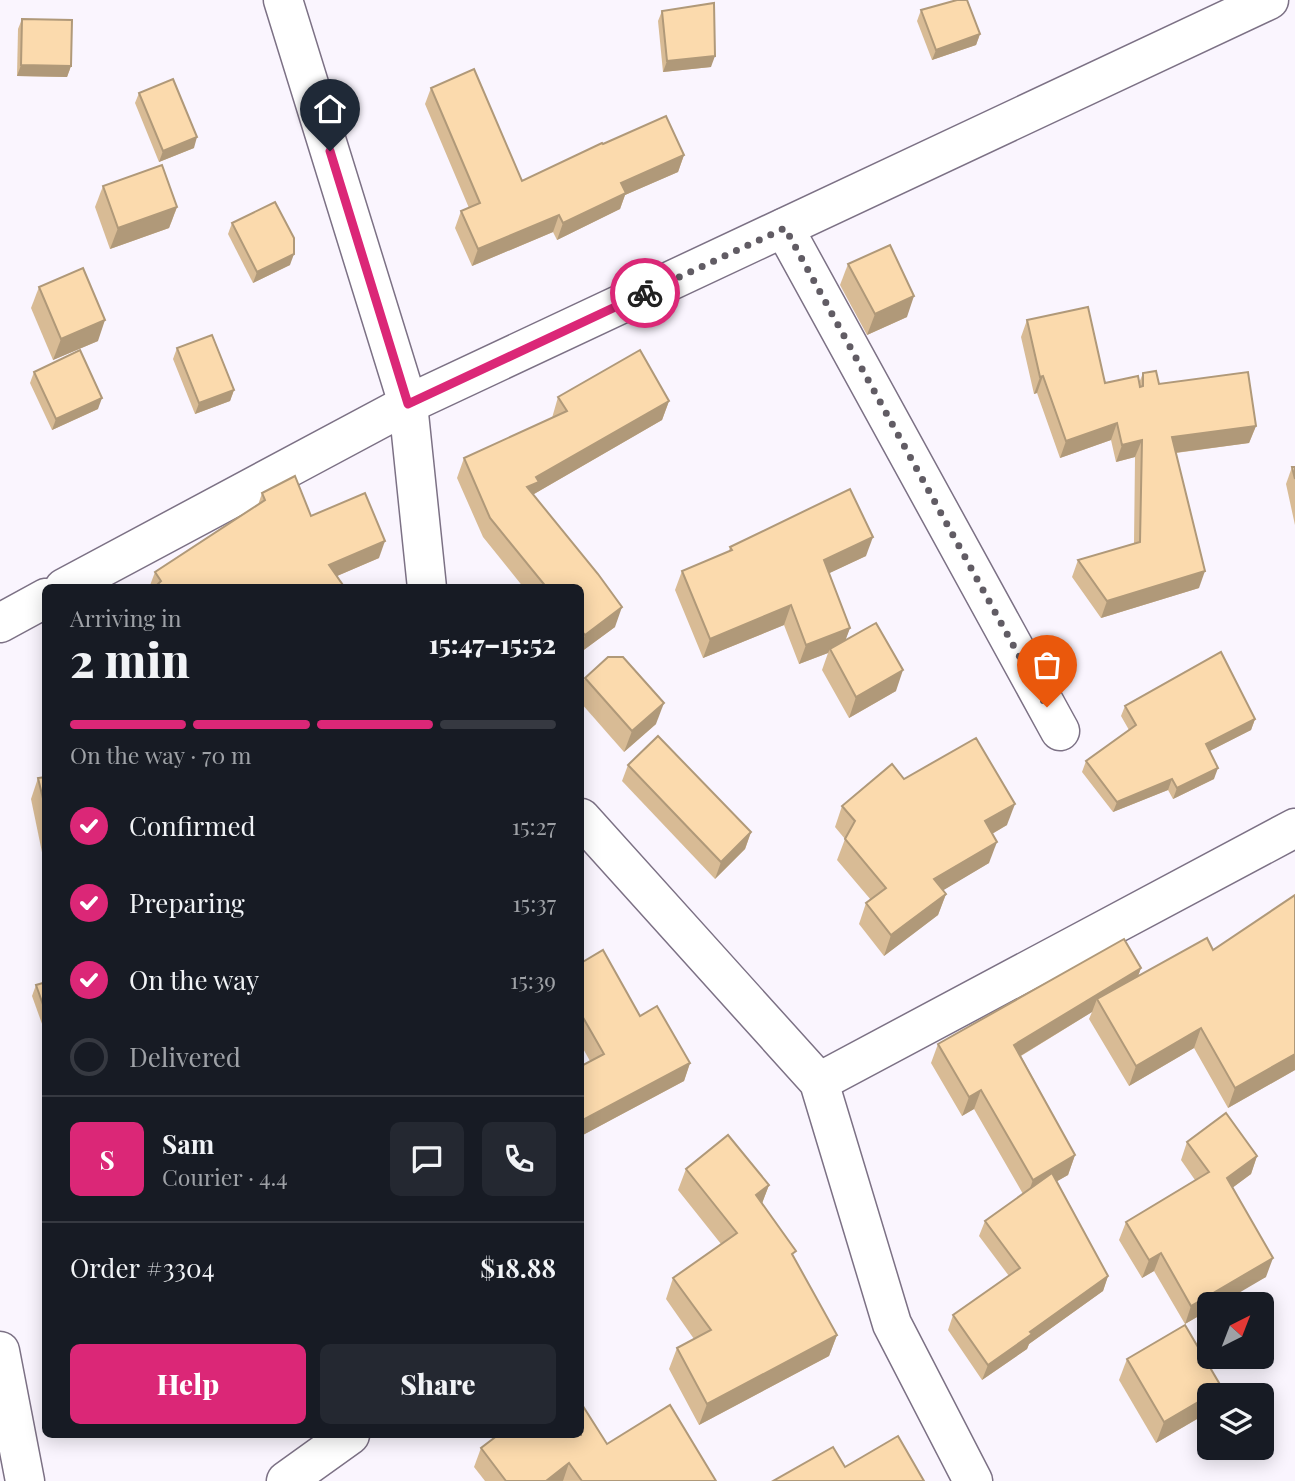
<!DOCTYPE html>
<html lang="en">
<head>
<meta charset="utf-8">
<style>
	:root { --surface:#171b24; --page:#242831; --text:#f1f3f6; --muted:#9ea1a6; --line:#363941; --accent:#db2777 }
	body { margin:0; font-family:"Playfair Display",serif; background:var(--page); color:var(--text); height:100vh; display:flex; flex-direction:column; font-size:26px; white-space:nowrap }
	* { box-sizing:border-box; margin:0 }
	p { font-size:23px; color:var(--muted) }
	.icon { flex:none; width:38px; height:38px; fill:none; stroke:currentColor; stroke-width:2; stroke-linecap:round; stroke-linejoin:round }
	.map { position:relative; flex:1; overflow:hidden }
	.panel { position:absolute; left:42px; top:584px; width:542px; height:854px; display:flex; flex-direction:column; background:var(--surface); border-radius:10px; box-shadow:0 4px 18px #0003 }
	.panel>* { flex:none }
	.needle { width:46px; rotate:42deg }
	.controls { position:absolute; left:1197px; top:1292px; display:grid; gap:14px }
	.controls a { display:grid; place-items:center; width:77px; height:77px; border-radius:10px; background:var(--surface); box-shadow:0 4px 18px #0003; font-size:35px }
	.pin { position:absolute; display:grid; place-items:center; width:60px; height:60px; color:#fff; margin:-72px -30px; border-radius:50% 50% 50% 0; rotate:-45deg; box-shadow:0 0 7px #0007 }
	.pin .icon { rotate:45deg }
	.courier { position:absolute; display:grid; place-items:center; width:70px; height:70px; margin:-35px; border:5px solid #db2777; border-radius:50%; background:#fff; color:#222; box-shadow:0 2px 9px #0007 }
	.headline em { font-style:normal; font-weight:800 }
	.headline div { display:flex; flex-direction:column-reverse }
	.headline { display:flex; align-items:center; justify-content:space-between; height:119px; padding:0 28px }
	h1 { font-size:46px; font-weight:800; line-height:52px }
	.bar { display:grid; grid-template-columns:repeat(4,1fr); gap:10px 7px; align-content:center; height:84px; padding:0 28px }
	.bar i { height:9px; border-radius:5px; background:var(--line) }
	.bar .current { background:var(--accent) }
	.bar p { grid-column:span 4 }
	.line { display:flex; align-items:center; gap:18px; padding:0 28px; border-top:2px solid var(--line) }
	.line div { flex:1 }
	.round { display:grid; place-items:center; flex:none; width:74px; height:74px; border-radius:10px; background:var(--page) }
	ol { padding:0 28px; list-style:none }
	li { display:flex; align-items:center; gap:21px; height:77px }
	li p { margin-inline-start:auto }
	li .icon { padding:7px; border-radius:50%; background:var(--accent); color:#fff; stroke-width:4 }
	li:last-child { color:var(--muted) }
	li i { width:38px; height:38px; border:4px solid var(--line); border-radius:50% }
	.action { display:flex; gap:14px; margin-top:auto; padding:14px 28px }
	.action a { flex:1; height:80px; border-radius:10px; background:var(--accent); color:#fff; font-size:28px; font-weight:800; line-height:80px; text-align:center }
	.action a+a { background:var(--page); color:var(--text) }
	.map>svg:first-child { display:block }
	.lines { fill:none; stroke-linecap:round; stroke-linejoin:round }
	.street-casing { stroke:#7c7185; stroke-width:41 }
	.street { stroke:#fff; stroke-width:38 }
	.wall { fill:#d8bb95 }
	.shaded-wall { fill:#b09979 }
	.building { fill:#fbdaad; stroke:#b09979; stroke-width:2 }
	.done { stroke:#615c64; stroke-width:7; stroke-dasharray:0 12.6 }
	.route { stroke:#db2777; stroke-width:9 }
</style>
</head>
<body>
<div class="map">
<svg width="1295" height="1481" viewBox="0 0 1295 1481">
	<rect width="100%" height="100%" fill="#faf5fe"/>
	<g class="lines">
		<g class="street-casing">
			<g id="street">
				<path d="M283,0L408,404L427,588"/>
				<path d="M784,228L1060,731"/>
				<path d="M64,588L408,404L1269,0"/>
				<path d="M0,623L46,598"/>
				<path d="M581,818L819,1082L892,1324L973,1481"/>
				<path d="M819,1082L1295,828"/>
				<path d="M0,1351L25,1481"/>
				<path d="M286,1481L350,1435"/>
			</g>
		</g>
		<use href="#street" class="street"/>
	</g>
	<g class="wall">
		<path d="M921,10L980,34L976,45L932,60L917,21Z"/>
		<path d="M662,11L711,67L663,72L658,21Z"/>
		<path d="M22,19L71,66L67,77L17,76L18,29Z"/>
		<path d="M431,88L522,181L603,144L684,155L678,172L625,195L620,209L557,240L553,232L472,266L455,228L461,211L469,208L425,104Z"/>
		<path d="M139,93L194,148L159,162L135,103Z"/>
		<path d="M103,186L177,207L169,228L110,249L95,207Z"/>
		<path d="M232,223L290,265L253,283L228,234Z"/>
		<path d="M848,264L907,317L867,335L840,285Z"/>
		<path d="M39,287L98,341L53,360L31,308Z"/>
		<path d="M1027,320L1105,383H1139L1143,373L1159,384L1256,426L1249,443L1176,453L1199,588L1101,618L1072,577L1078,560L1134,544L1135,457L1116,462L1111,440L1060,458L1037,393L1034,394L1021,337Z"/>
		<path d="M177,348L234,390L230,401L195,414L173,359Z"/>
		<path d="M34,372L98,409L52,430L30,383Z"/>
		<path d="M558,397L669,401L662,420L534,494L533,496L615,627L581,652V588H524L483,537L457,478L464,458L552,418Z"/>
		<path d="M1292,467H1295V525L1286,484Z"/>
		<path d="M262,493L311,516L379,558L337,576L345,588H149L155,572L258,505Z"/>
		<path d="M730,547L866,556L829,573L850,628L845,640L896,691L849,718L822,670L828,653L799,664L784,625L703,658L675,590L682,571L729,551Z"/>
		<path d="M585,678L656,724L624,752L581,703V687Z"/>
		<path d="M1125,706L1255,719L1251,730L1209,751L1214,779L1173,799L1168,790L1113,812L1082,772L1086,761L1129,730L1121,716Z"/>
		<path d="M628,765L751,832L745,849L715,879L622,781Z"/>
		<path d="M46,777V857H43L31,799L38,778Z"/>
		<path d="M904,779L1007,825L992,834L989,863L943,890L946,894L938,915L884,956L859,924L866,903L871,900L837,860L845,839L835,827L842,806Z"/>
		<path d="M1295,895V1071V1070L1228,1108L1194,1048L1129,1086L1089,1019L1092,1012L1021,1056L1075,1155L1068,1175L1057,1181L1108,1276L1103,1291L1029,1344L1027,1349L982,1380L948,1330L953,1315L1009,1276L979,1236L985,1221L1023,1194L974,1109L962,1116L931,1063L938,1044L1141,968L1138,976L1213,950Z"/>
		<path d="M581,963L690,1063L684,1081L581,1136V1066L590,1061L581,1045Z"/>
		<path d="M46,982V1035L32,996L36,985Z"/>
		<path d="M1187,1142L1257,1156L1251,1174L1232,1188L1266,1277L1209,1304V1310L1185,1324L1154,1271L1142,1278L1119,1240L1126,1222L1195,1180L1181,1160Z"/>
		<path d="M686,1169L769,1185L762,1203L794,1258L837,1335L829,1356L699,1425L669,1369L677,1348L694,1339L666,1299L673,1278L721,1244L678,1190Z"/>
		<path d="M1127,1359L1209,1395V1412L1156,1443L1119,1380Z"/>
		<path d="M607,1444L716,1481H485L474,1467L481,1448Z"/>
	</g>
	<g class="shaded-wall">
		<path d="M980,34L976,45L932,60L936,50Z"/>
		<path d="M715,56L711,67L663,72L667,61Z"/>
		<path d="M21,65L71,66L67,77L17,76Z"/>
		<path d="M197,137L194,148L159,162L163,151Z"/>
		<path d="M684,155L678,172L625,195L620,209L557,240L563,223L621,183Z"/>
		<path d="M177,207L169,228L110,249L118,228Z"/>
		<path d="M559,215L553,232L472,266L478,249Z"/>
		<path d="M294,254L290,265L253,283L257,272Z"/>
		<path d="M914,296L907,317L867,335L875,314Z"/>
		<path d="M105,320L98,341L53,360L61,339Z"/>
		<path d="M1043,376L1037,393L1034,394L1040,377Z"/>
		<path d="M234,390L230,401L195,414L199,403Z"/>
		<path d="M102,398L98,409L52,430L56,419Z"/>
		<path d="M669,401L662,420L534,494L531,502L527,487L536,477Z"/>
		<path d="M1117,423L1111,440L1060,458L1066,441Z"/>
		<path d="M1256,426L1249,443L1166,454L1172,437Z"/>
		<path d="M1142,440L1135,457L1116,462L1122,445Z"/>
		<path d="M873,537L866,556L817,579L824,560Z"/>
		<path d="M385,541L379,558L323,582L329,565Z"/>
		<path d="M1205,571L1199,588L1101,618L1107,601Z"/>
		<path d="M791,605L784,625L703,658L710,639Z"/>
		<path d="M622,607L615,627L581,652V645L585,635Z"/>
		<path d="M850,628L843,647L830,649L828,653L799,664L806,645Z"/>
		<path d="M903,670L896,691L849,718L856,697Z"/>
		<path d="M664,703L656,724L624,752L632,731Z"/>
		<path d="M1255,719L1251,730L1202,755L1206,744Z"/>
		<path d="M1218,768L1214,779L1173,799L1177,788Z"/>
		<path d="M1172,779L1168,790L1113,812L1117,802Z"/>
		<path d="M1015,804L1007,825L978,842L985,821Z"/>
		<path d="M751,832L745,849L715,879L721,862Z"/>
		<path d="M997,842L989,863L927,900L934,879Z"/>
		<path d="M946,894L938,915L884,956L891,935Z"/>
		<path d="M1141,968L1134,987L1097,999L1092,1012L1007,1064L1014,1045Z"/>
		<path d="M1201,1028L1194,1048L1129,1086L1136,1066Z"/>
		<path d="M1295,1054V1070L1228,1108L1235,1088Z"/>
		<path d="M690,1063L684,1081L581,1136V1121Z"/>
		<path d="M981,1090L974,1109L962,1116L969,1097Z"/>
		<path d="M1075,1155L1068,1175L1026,1199L1033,1180Z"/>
		<path d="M1257,1156L1251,1174L1220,1197L1227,1178Z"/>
		<path d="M769,1185L761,1206L756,1195Z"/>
		<path d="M1161,1253L1154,1271L1142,1278L1149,1260Z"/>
		<path d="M1273,1258L1266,1277L1220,1304H1209V1310L1185,1324L1191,1306Z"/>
		<path d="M1108,1276L1103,1291L1029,1344L1027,1349L982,1380L988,1365L1030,1332Z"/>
		<path d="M837,1335L829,1356L699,1425L707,1404Z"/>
		<path d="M1222,1388L1220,1395H1210Z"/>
		<path d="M1209,1395V1412L1156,1443L1164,1422Z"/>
		<path d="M569,1463L563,1481H546Z"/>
	</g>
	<g class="building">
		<path d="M957,0H967L980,34L936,50L921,10Z"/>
		<path d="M714,3L715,56L667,61L662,11Z"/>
		<path d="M22,19L72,20L71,66L21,65Z"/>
		<path d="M474,69L522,181L602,143L603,144L666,116L684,155L621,183L626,193L563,223L559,215L478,249L461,211L480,203L431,88Z"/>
		<path d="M173,79L197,137L163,151L139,93Z"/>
		<path d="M162,165L177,207L118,228L103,186Z"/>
		<path d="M275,202L294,238V254L257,272L232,223Z"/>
		<path d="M890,245L914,296L875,314L848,264Z"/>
		<path d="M83,268L105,320L61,339L39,287Z"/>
		<path d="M1088,307L1105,383L1138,376L1140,387L1143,386V373L1156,371L1159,384L1248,372L1256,426L1172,437L1205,571L1107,601L1078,560L1140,542L1142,440L1122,445L1117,423L1066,441L1043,376L1040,377L1027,320Z"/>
		<path d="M212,335L234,390L199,403L177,348Z"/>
		<path d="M80,350L102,398L56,419L34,372Z"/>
		<path d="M640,350L669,401L536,477L539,482L527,487L598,574L622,607L585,635L581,630V588H547L490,518L464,458L567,411L558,397Z"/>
		<path d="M1292,467H1295V479Z"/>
		<path d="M295,476L311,516L365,493L385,541L329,565L345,588H154L161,581L155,572L265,500L262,493Z"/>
		<path d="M850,489L873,537L824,560L850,628L806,645L791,605L710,639L682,571L732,550L730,547Z"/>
		<path d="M876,623L903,670L856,697L830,649Z"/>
		<path d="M1221,652L1255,719L1206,744L1218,768L1177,788L1172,779L1117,802L1086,761L1136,725L1125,706Z"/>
		<path d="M608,657H623L664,703L632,731L585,678Z"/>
		<path d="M658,736L751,832L721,862L628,765Z"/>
		<path d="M976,738L1015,804L985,821L997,842L934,879L946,894L891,935L866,903L886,888L845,839L855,821L842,806L892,764L904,779Z"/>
		<path d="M46,777V811L38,778Z"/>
		<path d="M1295,895V1054L1235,1088L1201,1028L1136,1066L1097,999L1207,938L1213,950Z"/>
		<path d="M1124,939L1141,968L1014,1045L1075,1155L1033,1180L981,1090L969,1097L938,1044Z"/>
		<path d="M603,950L640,1016L657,1006L690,1063L581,1121V1066L604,1054L581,1014V963Z"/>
		<path d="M46,982V1013L36,985Z"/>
		<path d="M1226,1113L1257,1156L1227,1178L1273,1258L1191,1306L1161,1253L1149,1260L1126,1222L1209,1172L1187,1142Z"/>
		<path d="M728,1135L769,1185L756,1195L796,1251L792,1254L837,1335L707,1404L677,1348L711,1330L673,1278L737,1233L686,1169Z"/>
		<path d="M1052,1173L1108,1276L1030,1332L1032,1334L988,1365L953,1315L1020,1268L985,1221Z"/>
		<path d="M1185,1325L1222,1388L1164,1422L1127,1359Z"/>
		<path d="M581,1403L607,1444L670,1405L716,1481H582L569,1463L546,1481H506L481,1448L498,1435H581Z"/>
		<path d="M898,1436L924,1481H773L833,1447L845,1467Z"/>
	</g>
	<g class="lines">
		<path class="done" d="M645,293L785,228L1047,707"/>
		<path class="route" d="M330,151L408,404L645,293"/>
	</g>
</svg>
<div class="controls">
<a><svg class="needle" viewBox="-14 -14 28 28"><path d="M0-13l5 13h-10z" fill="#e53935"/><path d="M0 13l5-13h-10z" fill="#9ea1a6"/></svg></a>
<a><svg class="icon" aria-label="layers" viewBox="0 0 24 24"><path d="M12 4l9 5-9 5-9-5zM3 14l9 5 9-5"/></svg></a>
</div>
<div class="pin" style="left:1047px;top:707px;background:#ea580c"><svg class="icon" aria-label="bag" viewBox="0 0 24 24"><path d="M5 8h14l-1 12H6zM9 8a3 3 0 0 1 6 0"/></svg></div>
<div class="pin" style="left:330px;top:151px;background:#1f2937"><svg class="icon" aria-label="home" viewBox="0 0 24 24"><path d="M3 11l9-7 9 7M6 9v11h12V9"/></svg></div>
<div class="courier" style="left:645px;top:293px"><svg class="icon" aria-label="bike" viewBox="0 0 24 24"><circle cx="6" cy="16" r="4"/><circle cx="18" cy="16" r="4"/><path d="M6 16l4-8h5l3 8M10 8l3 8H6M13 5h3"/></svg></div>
<section class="panel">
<div class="headline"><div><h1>2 min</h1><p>Arriving in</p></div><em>15:47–15:52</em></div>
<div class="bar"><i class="current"></i><i class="current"></i><i class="current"></i><i></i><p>On the way · 70 m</p></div>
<ol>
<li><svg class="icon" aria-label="check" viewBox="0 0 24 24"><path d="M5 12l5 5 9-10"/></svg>Confirmed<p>15:27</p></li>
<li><svg class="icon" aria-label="check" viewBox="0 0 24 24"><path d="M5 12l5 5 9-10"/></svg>Preparing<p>15:37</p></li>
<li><svg class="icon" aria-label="check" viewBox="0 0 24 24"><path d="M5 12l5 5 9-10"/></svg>On the way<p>15:39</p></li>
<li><i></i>Delivered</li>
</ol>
<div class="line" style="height:126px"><b class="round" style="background:var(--accent);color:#fff">S</b><div><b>Sam</b><p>Courier · 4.4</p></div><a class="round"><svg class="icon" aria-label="chat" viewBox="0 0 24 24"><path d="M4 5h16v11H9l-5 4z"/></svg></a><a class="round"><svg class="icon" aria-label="phone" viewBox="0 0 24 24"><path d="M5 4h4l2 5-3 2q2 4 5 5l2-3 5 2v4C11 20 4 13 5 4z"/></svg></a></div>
<div class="line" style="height:91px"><div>Order #3304</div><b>$18.88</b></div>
<div class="action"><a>Help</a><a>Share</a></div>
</section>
</div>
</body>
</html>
